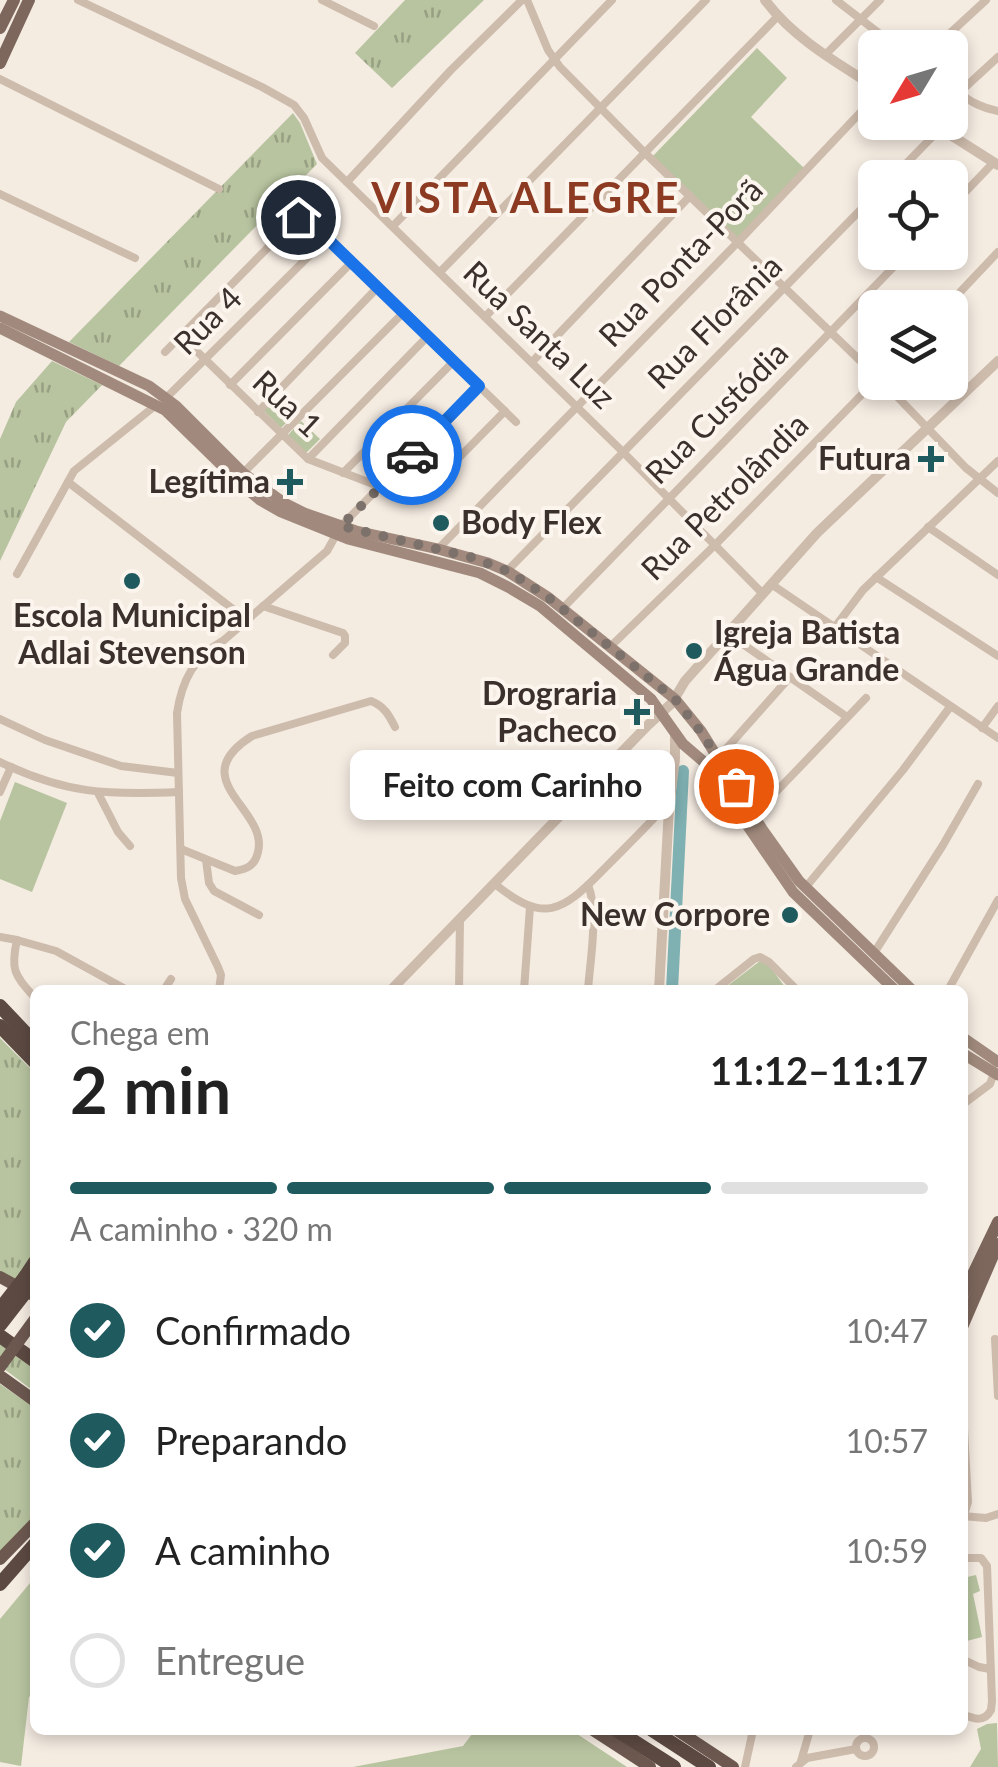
<!DOCTYPE html>
<html lang="pt">
<head>
<meta charset="utf-8">
<style>
	:root { --surface:#fff; --page:#f2f2f2; --text:#222; --muted:#767676; --line:#e0e0e0; --accent:#1f5a5e }
	body { margin:0; font-family:Lato,sans-serif; background:var(--page); color:var(--text); height:100vh; display:flex; flex-direction:column; font-size:38px; white-space:nowrap }
	* { box-sizing:border-box; margin:0 }
	p { font-size:32px; color:var(--muted) }
	.icon { flex:none; width:55px; height:55px; fill:none; stroke:currentColor; stroke-width:2; stroke-linecap:round; stroke-linejoin:round }
	.map { position:relative; flex:1; overflow:hidden }
	.drawer { position:absolute; left:30px; top:985px; width:938px; height:750px; display:flex; flex-direction:column; background:var(--surface); border-radius:15px; box-shadow:0 5px 15px #0003 }
	.drawer>* { flex:none }
	.needle { width:65px; rotate:232deg }
	.fabs { position:absolute; left:858px; top:30px; display:grid; gap:20px }
	.fabs a { display:grid; place-items:center; width:110px; height:110px; border-radius:15px; background:var(--surface); box-shadow:0 5px 15px #0003; font-size:50px }
	.pin { position:absolute; display:grid; place-items:center; width:85px; height:85px; color:#fff; margin:-42px; border:5px solid #fff; border-radius:50%; box-shadow:0 2px 10px #0007 }
	.courier { position:absolute; display:grid; place-items:center; width:100px; height:100px; margin:-50px; border:8px solid #1a73e8; border-radius:50%; background:#fff; color:#222; box-shadow:0 2px 12px #0007 }
	.bubble { position:absolute; height:70px; border-radius:15px; background:var(--surface); box-shadow:0 5px 15px #0003; font-size:32px; font-weight:700; line-height:70px; text-align:center }
	.overview em { font-style:normal; font-weight:700 }
	.overview div { display:flex; flex-direction:column-reverse }
	.overview { display:flex; align-items:center; justify-content:space-between; height:170px; padding:0 40px }
	h1 { font-size:65px; font-weight:700; line-height:75px }
	.bar { display:grid; grid-template-columns:repeat(4,1fr); gap:15px 10px; align-content:center; height:120px; padding:0 40px }
	.bar i { height:12px; border-radius:8px; background:var(--line) }
	.bar .current { background:var(--accent) }
	.bar p { grid-column:span 4 }
	ol { padding:0 40px; list-style:none }
	li { display:flex; align-items:center; gap:30px; height:110px }
	li p { margin-inline-start:auto }
	li .icon { padding:10px; border-radius:50%; background:var(--accent); color:#fff; stroke-width:4 }
	li:last-child { color:var(--muted) }
	li i { width:55px; height:55px; border:5px solid var(--line); border-radius:50% }
	.map>svg:first-child { display:block }
	.grass { fill:url(#grass-tufts) }
	.park { fill:#b8c4a0 }
	.lines { fill:none; stroke-linecap:round; stroke-linejoin:round }
	.river { stroke:#7fb0b2; stroke-width:12 }
	.minor { stroke:#cdbbac; stroke-width:8 }
	.tertiary { stroke:#cdbbac; stroke-width:10 }
	.secondary { stroke:#a18a7d; stroke-width:11 }
	.primary { stroke:#7d675c; stroke-width:12 }
	.trunk { stroke:#6c584f; stroke-width:12 }
	.motorway { stroke:#5c4a42; stroke-width:14 }
	.trunk-bridge { stroke:#6c584f; stroke-width:12 }
	.motorway-bridge { stroke:#5c4a42; stroke-width:14 }
	.done { stroke:#7c716b; stroke-width:10; stroke-dasharray:0 18 }
	.route { stroke:#1a73e8; stroke-width:12 }
	.poi-dot { fill:#1f5a5e; stroke:#fbf5ee; stroke-width:4 }
	.labels { text-anchor:middle; stroke-width:8; stroke-linejoin:round; paint-order:stroke }
	.street-label { font-size:32px; fill:#3b302b; stroke:#fbf5ee }
	.poi-label { font-size:32px; font-weight:bold; fill:#3b302b; stroke:#fbf5ee; text-anchor:end }
	.district-label { font-size:42px; font-weight:bold; letter-spacing:2.5px; fill:#8c3b22; stroke:#fbf5ee }
</style>
</head>
<body>
<div class="map">
<svg width="998" height="1767" viewBox="0 0 998 1767">
	<defs>
		<pattern id="grass-tufts" width="24" height="20" patternUnits="userSpaceOnUse" patternTransform="scale(2.5)"><rect width="24" height="20" fill="#b8c4a0"/><path d="M3 7l-1-3M5 7V3M7 7l1-3M15 17l-1-3M17 17v-4M19 17l1-3" fill="none" stroke="#97a083"/></pattern>
	</defs>
	<rect width="100%" height="100%" fill="#f4ebe1"/>
	<g class="grass">
		<path d="M405,0H484L392,88L355,53Z"/>
		<path d="M293,113L300,123L317,164L119,366L69,342Z"/>
		<path d="M52,361L102,385L66,422L0,561V439L16,402Z"/>
		<path d="M0,1038L35,1073V1253L20,1273L35,1292L0,1273Z"/>
		<path d="M0,1342L35,1366V1392L0,1366Z"/>
		<path d="M0,1384L35,1408V1517L0,1552Z"/>
	</g>
	<g class="park">
		<path d="M757,48L787,78L751,117L805,169L738,238L652,157Z"/>
		<path d="M276,396L294,415L281,428L263,410Z"/>
		<path d="M301,421L320,439L306,453L288,435Z"/>
		<path d="M15,782L67,803L32,892L0,879V821Z"/>
		<path d="M764,958L787,990H722Z"/>
		<path d="M976,1575L980,1591L973,1594L982,1637L963,1642V1578Z"/>
		<path d="M35,1577V1692L29,1697L21,1766L0,1762V1619Z"/>
		<path d="M997,1723L998,1767H970L981,1749L977,1729L987,1724Z"/>
		<path d="M475,1730H571L627,1767H353L463,1746Z"/>
	</g>
	<g class="lines">
		<path class="river" d="M672,990L683,771"/>
		<g class="minor">
			<path d="M78,0L262,87L294,105L304,118L322,158L623,452L762,593"/>
			<path d="M322,0L374,26"/>
			<path d="M527,0L548,50L560,67L645,153L875,375"/>
			<path d="M836,0L898,48"/>
			<path d="M934,48L986,0"/>
			<path d="M825,55L880,0"/>
			<path d="M998,57L960,92C968,102 986,109 998,111"/>
			<path d="M0,79L219,189"/>
			<path d="M892,178L940,129"/>
			<path d="M347,182L451,70L522,0"/>
			<path d="M0,194L135,258"/>
			<path d="M289,200L304,216"/>
			<path d="M950,208L994,162"/>
			<path d="M393,226L612,0"/>
			<path d="M440,272L706,0"/>
			<path d="M945,308L998,252"/>
			<path d="M485,317L778,16"/>
			<path d="M181,336L308,459L412,499L417,498L428,489L505,411"/>
			<path d="M165,352L298,217L304,216L516,422"/>
			<path d="M532,362L690,196"/>
			<path d="M883,382L966,468L998,493"/>
			<path d="M230,385L352,262"/>
			<path d="M166,398L327,238"/>
			<path d="M258,412L378,287"/>
			<path d="M308,459L428,336"/>
			<path d="M243,473L404,312"/>
			<path d="M343,473L454,361"/>
			<path d="M68,482L247,620"/>
			<path d="M928,527L998,575"/>
			<path d="M438,549L739,241L875,97"/>
			<path d="M507,571L875,195"/>
			<path d="M17,574L74,471L156,405"/>
			<path d="M876,577L998,656"/>
			<path d="M771,584L998,738"/>
			<path d="M263,606L343,633L345,636V643L333,655"/>
			<path d="M562,609L908,252"/>
			<path d="M835,627L863,590L998,461"/>
			<path d="M727,633L847,717"/>
			<path d="M610,647L716,544L875,381"/>
			<path d="M0,719L45,740L121,766L178,773"/>
			<path d="M982,728L998,706"/>
			<path d="M719,757L790,677"/>
			<path d="M0,762C66,794 107,795 179,792"/>
			<path d="M0,792L11,767"/>
			<path d="M98,793L118,832L130,846"/>
			<path d="M752,817L866,698"/>
			<path d="M181,849L235,871C248,869 255,865 258,852C269,809 182,780 252,736L371,701C384,706 389,715 395,727"/>
			<path d="M206,860L209,883L214,891L259,915"/>
			<path d="M495,884C544,924 562,912 602,871C621,852 640,833 658,814L669,808"/>
			<path d="M805,888L903,770L950,707"/>
			<path d="M0,937L17,940"/>
			<path d="M874,953L943,845L978,784"/>
			<path d="M164,990L171,979"/>
			<path d="M219,990L221,975L218,967L185,899L181,878L177,713C182,680 194,657 224,640L327,551L341,526L479,386"/>
			<path d="M459,990L460,919"/>
			<path d="M524,990L530,907"/>
			<path d="M588,990C590,961 599,912 588,885"/>
			<path d="M715,990L754,959L760,957L769,962L797,990"/>
			<path d="M948,990L998,900"/>
			<path d="M35,998C15,975 10,971 17,940L56,951L127,990"/>
			<path d="M962,1105L990,1084L994,1073"/>
			<path d="M995,1339L998,1396"/>
			<path d="M962,1392L968,1502L964,1515"/>
			<path d="M962,1516L986,1518L998,1514"/>
			<path d="M962,1558H981L987,1566L992,1701L991,1710C984,1723 974,1719 962,1714"/>
			<path d="M962,1659L979,1667L990,1669"/>
			<circle cx="865" cy="1747" r="9"/>
			<path d="M801,1761L810,1730"/>
			<path d="M745,1767L753,1730"/>
			<path d="M796,1767L807,1758L856,1749"/>
		</g>
		<g class="tertiary">
			<path d="M765,0C793,38 836,62 875,87"/>
			<path d="M930,122L998,165"/>
			<path d="M391,990L648,725L672,703L685,681L817,533L998,361"/>
			<path d="M659,990L669,808L675,759V733"/>
		</g>
		<g class="secondary">
			<path d="M0,316L149,386L176,406L243,473L284,503L304,513L356,531L438,549L488,563L507,571L549,598L675,699L701,731L762,829L799,881L912,990"/>
			<path d="M0,328L165,410L240,483L260,500L281,512L348,539L480,573L508,587L540,606L651,699L683,744L704,762L793,892L895,990"/>
			<path d="M962,1037L998,1062"/>
			<path d="M962,1053L998,1075"/>
		</g>
		<g class="primary">
			<path d="M0,28L14,0"/>
			<path d="M0,63L29,0"/>
			<path d="M962,1297L998,1222"/>
			<path d="M962,1327L998,1244"/>
		</g>
		<g class="trunk">
			<path d="M0,1277L35,1296"/>
			<path d="M0,1376L35,1401"/>
			<path d="M0,1559L35,1523"/>
			<path d="M593,1730L650,1767"/>
			<path d="M677,1730L733,1767"/>
		</g>
		<g class="motorway">
			<path d="M0,1006L35,1043"/>
			<path d="M0,1026L35,1062"/>
			<path d="M25,1277L35,1262"/>
			<path d="M0,1336L35,1361"/>
			<path d="M0,1584L35,1544"/>
			<path d="M616,1730L674,1767"/>
			<path d="M652,1730L709,1767"/>
		</g>
		<path class="trunk-bridge" d="M0,1367L35,1319"/>
		<g class="motorway-bridge">
			<path d="M0,1309L25,1277"/>
			<path d="M0,1325L35,1280"/>
		</g>
	</g>
	<g class="lines">
		<path class="done" d="M412,455L341,526L474,558L507,571L522,580L549,598L675,699L701,732L736,786"/>
		<path class="route" d="M298,217L304,216L479,386L412,455"/>
	</g>
	<g class="poi-dot">
		<path d="M926 444h10v10h10v10h-10v10h-10v-10h-10v-10h10z"/>
		<path d="M285 467h10v10h10v10h-10v10h-10v-10h-10v-10h10z"/>
		<circle cx="441" cy="523" r="10"/>
		<circle cx="132" cy="581" r="10"/>
		<circle cx="694" cy="651" r="10"/>
		<path d="M632 697h10v10h10v10h-10v10h-10v-10h-10v-10h10z"/>
		<circle cx="790" cy="915" r="10"/>
	</g>
	<g class="labels">
		<g class="street-label">
			<text transform="translate(681 263) rotate(-46)" y="11">Rua Ponta-Porã</text>
			<text transform="translate(208 321) rotate(-45)" y="11">Rua 4</text>
			<text transform="translate(715 322) rotate(-45)" y="11">Rua Florânia</text>
			<text transform="translate(539 335) rotate(44)" y="11">Rua Santa Luz</text>
			<text transform="translate(287 404) rotate(43)" y="11">Rua 1</text>
			<text transform="translate(717 413) rotate(-45)" y="11">Rua Custódia</text>
			<text transform="translate(725 497) rotate(-45)" y="11">Rua Petrolândia</text>
		</g>
		<g class="poi-label">
			<text x="911" y="470">Futura</text>
			<text x="270" y="493">Legítima</text>
			<text x="461" y="534" text-anchor="start">Body Flex</text>
			<text x="132" y="627" text-anchor="middle">Escola Municipal<tspan x="132" dy="37">Adlai Stevenson</tspan></text>
			<text x="714" y="644" text-anchor="start">Igreja Batista<tspan x="714" dy="37">Água Grande</tspan></text>
			<text x="617" y="705">Drograria<tspan x="617" dy="37">Pacheco</tspan></text>
			<text x="770" y="926">New Corpore</text>
		</g>
		<g class="district-label">
			<text x="526" y="213">VISTA ALEGRE</text>
		</g>
	</g>
</svg>
<div class="fabs">
<a><svg class="needle" viewBox="-14 -14 28 28"><path d="M0-13l5 13h-10z" fill="#e53935"/><path d="M0 13l5-13h-10z" fill="#767676"/></svg></a>
<a><svg class="icon" aria-label="locate" viewBox="0 0 24 24"><circle cx="12" cy="12" r="6"/><path d="M12 2v4M12 18v4M2 12h4M18 12h4"/></svg></a>
<a><svg class="icon" aria-label="layers" viewBox="0 0 24 24"><path d="M12 4l9 5-9 5-9-5zM3 14l9 5 9-5"/></svg></a>
</div>
<div class="pin" style="left:736px;top:786px;background:#ea580c"><svg class="icon" aria-label="bag" viewBox="0 0 24 24"><path d="M5 8h14l-1 12H6zM9 8a3 3 0 0 1 6 0"/></svg></div>
<div class="pin" style="left:298px;top:217px;background:#1f2937"><svg class="icon" aria-label="home" viewBox="0 0 24 24"><path d="M3 11l9-7 9 7M6 9v11h12V9"/></svg></div>
<div class="courier" style="left:412px;top:455px"><svg class="icon" aria-label="car" viewBox="0 0 24 24"><path d="M5 17H2v-5l4-1 3-4h7l3 4 3 1v5h-3M9 17h6M6 11h13"/><circle cx="7" cy="17" r="2"/><circle cx="17" cy="17" r="2"/></svg></div>
<div class="bubble" style="left:350px;top:750px;width:325px">Feito com Carinho</div>
<section class="drawer">
<div class="overview"><div><h1>2 min</h1><p>Chega em</p></div><em>11:12–11:17</em></div>
<div class="bar"><i class="current"></i><i class="current"></i><i class="current"></i><i></i><p>A caminho · 320 m</p></div>
<ol>
<li><svg class="icon" aria-label="check" viewBox="0 0 24 24"><path d="M5 12l5 5 9-10"/></svg>Confirmado<p>10:47</p></li>
<li><svg class="icon" aria-label="check" viewBox="0 0 24 24"><path d="M5 12l5 5 9-10"/></svg>Preparando<p>10:57</p></li>
<li><svg class="icon" aria-label="check" viewBox="0 0 24 24"><path d="M5 12l5 5 9-10"/></svg>A caminho<p>10:59</p></li>
<li><i></i>Entregue</li>
</ol>
</section>
</div>
</body>
</html>
